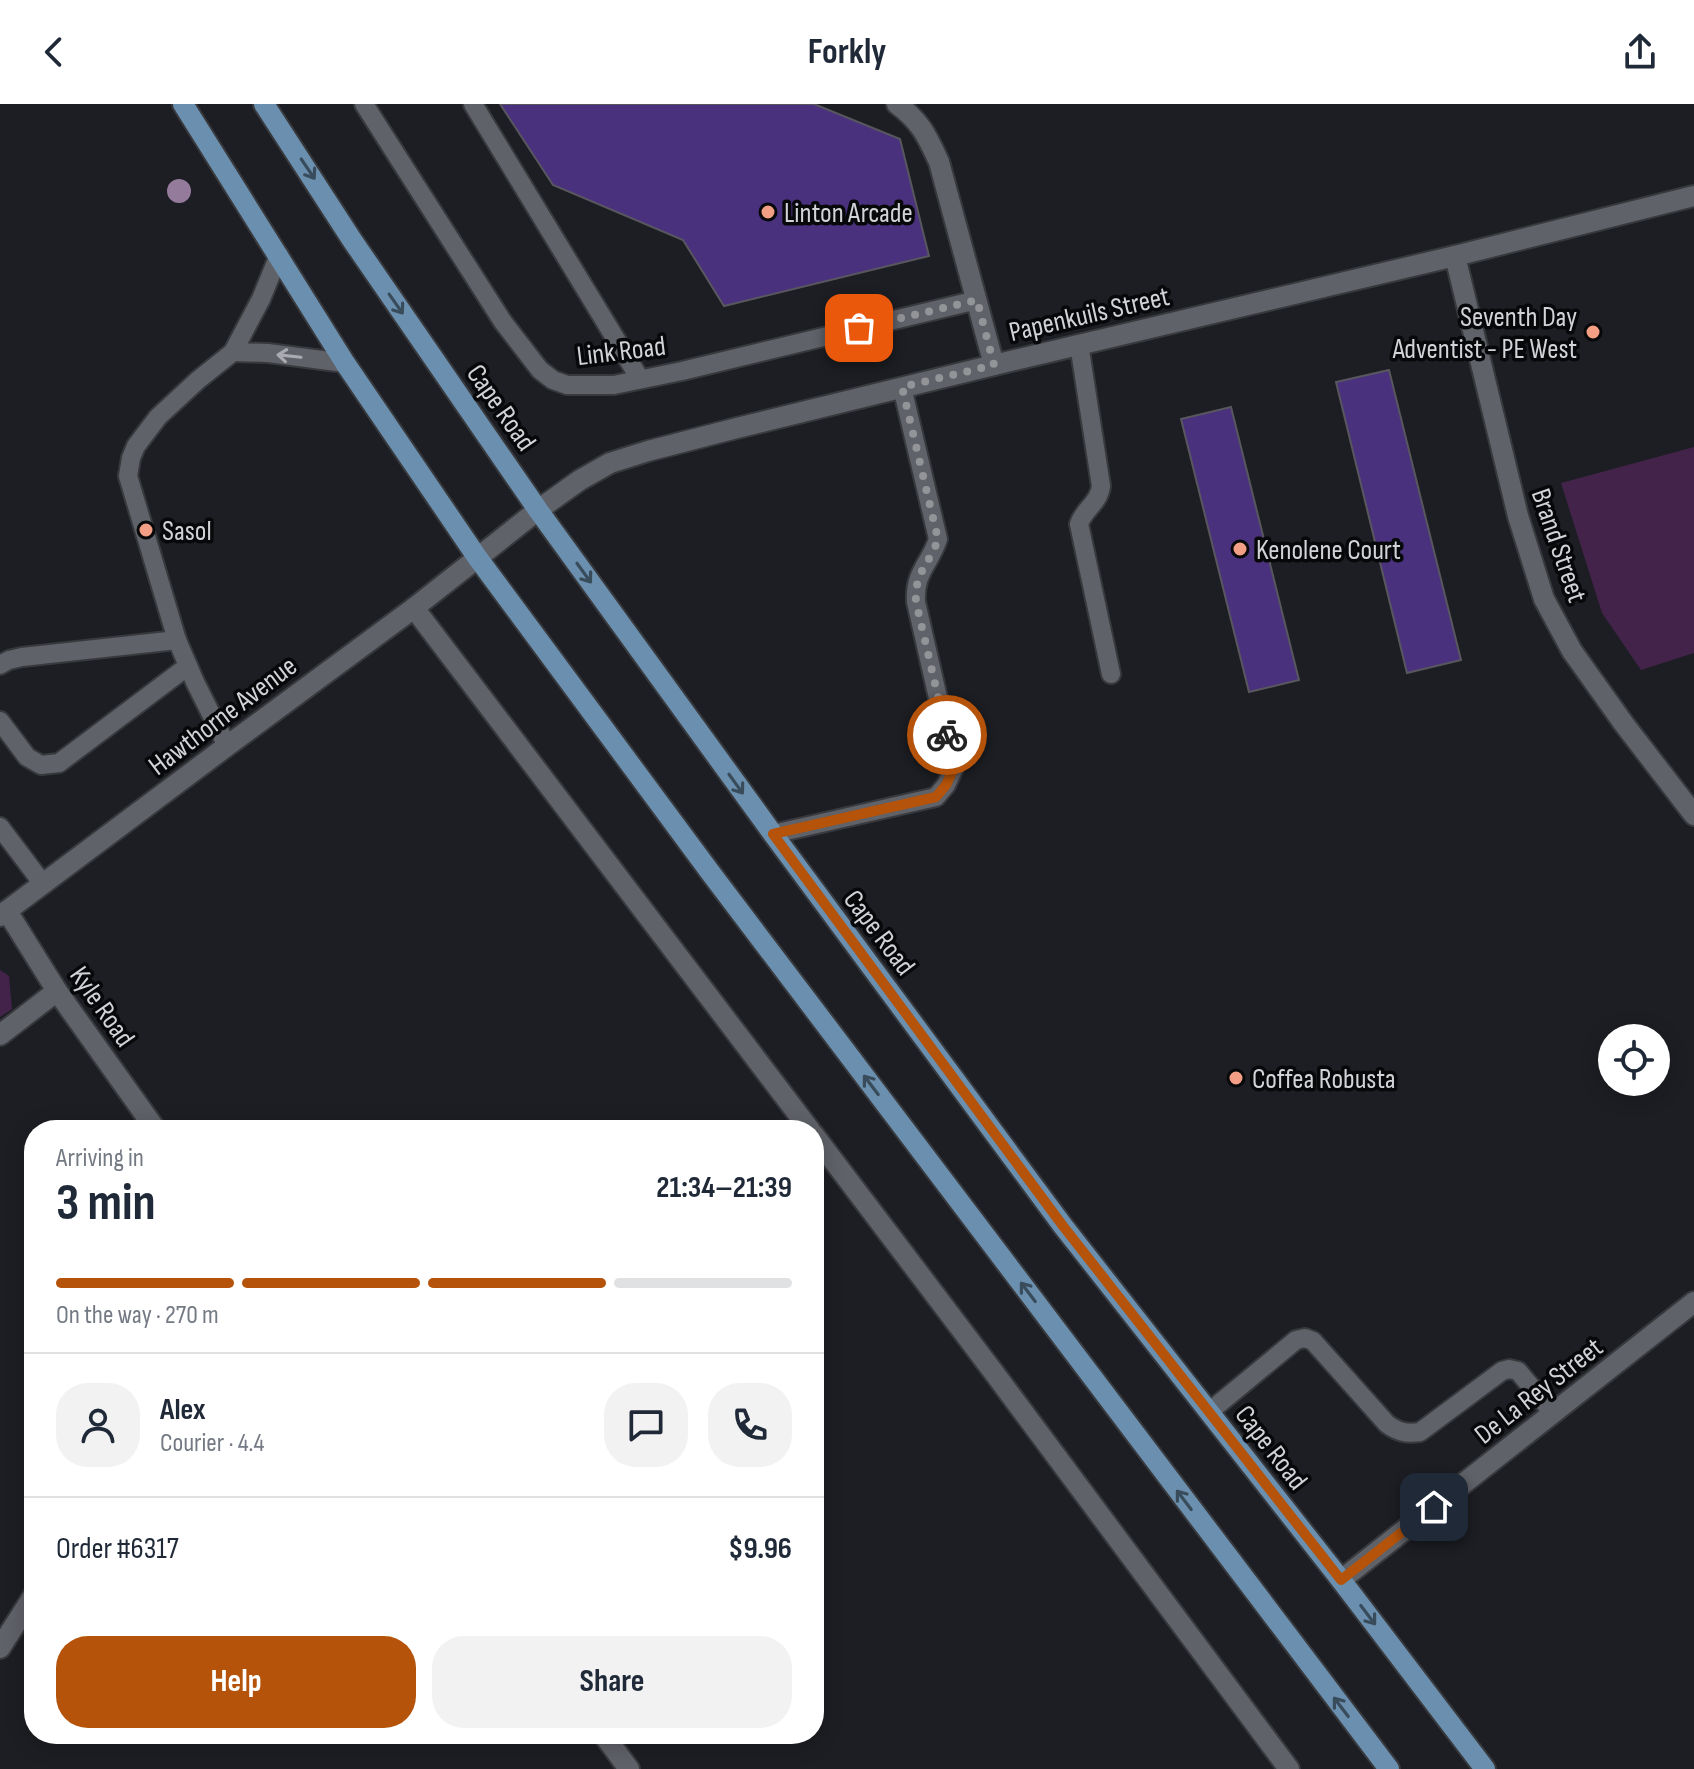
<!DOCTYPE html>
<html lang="en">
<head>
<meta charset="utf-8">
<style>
	:root { --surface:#fff; --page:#f2f2f3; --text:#1f2937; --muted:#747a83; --line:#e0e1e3; --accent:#b45309 }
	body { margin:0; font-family:"Sofia Sans Condensed",sans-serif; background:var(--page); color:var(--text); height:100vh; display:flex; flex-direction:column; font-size:30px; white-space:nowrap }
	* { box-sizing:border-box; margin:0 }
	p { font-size:26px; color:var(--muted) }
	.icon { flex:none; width:44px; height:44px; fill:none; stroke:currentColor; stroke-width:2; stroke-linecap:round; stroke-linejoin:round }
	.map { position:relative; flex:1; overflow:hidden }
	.side { position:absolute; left:24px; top:1016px; width:800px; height:624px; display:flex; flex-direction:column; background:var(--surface); border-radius:32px; box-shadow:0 4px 20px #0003 }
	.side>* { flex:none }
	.controls { position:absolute; left:1598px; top:920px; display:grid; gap:16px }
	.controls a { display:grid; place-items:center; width:72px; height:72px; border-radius:50%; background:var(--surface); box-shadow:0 4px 20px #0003; font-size:40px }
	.pin { position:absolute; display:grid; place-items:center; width:68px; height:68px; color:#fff; margin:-34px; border-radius:16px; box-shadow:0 4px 12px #0006 }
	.courier { position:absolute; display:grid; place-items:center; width:80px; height:80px; margin:-40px; border:6px solid #b45309; border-radius:50%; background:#fff; color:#222; box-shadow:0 2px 10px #0007 }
	.overview em { font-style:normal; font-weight:700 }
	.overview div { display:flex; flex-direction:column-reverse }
	.overview { display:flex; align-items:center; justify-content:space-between; height:136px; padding:0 32px }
	h1 { font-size:52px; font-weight:700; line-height:60px }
	.bar { display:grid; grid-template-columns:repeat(4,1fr); gap:12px 8px; align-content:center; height:96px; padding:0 32px }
	.bar i { height:10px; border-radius:6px; background:var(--line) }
	.bar .current { background:var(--accent) }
	.bar p { grid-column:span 4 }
	.line { display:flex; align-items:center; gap:20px; padding:0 32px; border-top:2px solid var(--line) }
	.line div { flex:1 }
	.round { display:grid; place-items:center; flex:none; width:84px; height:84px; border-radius:32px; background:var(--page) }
	.primary-button { display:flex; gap:16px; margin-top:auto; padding:16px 32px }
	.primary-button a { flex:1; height:92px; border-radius:32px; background:var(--accent); color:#fff; font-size:32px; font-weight:700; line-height:92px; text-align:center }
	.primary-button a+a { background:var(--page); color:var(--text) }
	header { display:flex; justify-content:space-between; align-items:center; height:104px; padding:0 32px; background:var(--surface); font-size:36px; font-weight:700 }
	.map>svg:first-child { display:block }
	.green { fill:#432349 }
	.building { fill:#4a317d; stroke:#58575e; stroke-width:2 }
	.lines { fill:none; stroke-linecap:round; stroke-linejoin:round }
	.service-casing { stroke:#37393d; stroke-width:22 }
	.minor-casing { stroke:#37393d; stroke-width:24 }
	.primary-casing { stroke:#37393d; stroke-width:24 }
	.service { stroke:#606269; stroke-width:18 }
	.minor { stroke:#606269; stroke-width:20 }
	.primary { stroke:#6b8fae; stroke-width:20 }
	.tree { fill:#947b9c }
	.oneway { stroke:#394c5c }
	.oneway2 { stroke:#aaabb0 }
	.done { stroke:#929498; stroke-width:8; stroke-dasharray:0 14.4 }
	.route { stroke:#b45309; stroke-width:10 }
	.poi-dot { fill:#f39f85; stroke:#07080a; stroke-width:3 }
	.labels { text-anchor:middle; stroke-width:7; stroke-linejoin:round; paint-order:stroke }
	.poi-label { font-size:28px; fill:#d2d3d7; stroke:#07080a; text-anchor:start }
	.street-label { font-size:28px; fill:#d2d3d7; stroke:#07080a }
</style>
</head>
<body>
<header><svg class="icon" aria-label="back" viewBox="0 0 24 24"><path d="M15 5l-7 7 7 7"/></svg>Forkly<svg class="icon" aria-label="share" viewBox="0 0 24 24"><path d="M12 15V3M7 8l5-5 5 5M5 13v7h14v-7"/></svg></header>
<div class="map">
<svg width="1694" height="1665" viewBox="0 0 1694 1665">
	<rect width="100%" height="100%" fill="#1c1e23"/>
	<g class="green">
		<path d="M1694,343V549L1641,566L1602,509L1561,379Z"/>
		<path d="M0,866L9,872L12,905L0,913Z"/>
	</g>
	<g class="building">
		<path d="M500,0H814L900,35L929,152L724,202L683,136L553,81Z"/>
		<path d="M1389,266L1461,556L1407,569L1336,278Z"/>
		<path d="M1231,303L1299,576L1249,588L1181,315Z"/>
	</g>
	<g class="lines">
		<g class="service-casing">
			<g id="service">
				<path d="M364,0L503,218L540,266L553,276L567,281H614L682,267L977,196"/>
				<path d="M473,0L640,275"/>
				<path d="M1079,240L1101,382C1099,399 1084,405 1079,420L1111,570"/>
				<path d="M233,248L268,249L345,259"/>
				<path d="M0,561L9,556L22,553L177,536"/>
				<path d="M0,617L27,653L41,661L59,659L188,562"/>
				<path d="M227,642L195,578L177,536L128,372L131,354L136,342L158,313L198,276L233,248L261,195L279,151"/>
				<path d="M0,723L43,780"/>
				<path d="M773,730L936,693L946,681L954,664L916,498C914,468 930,460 938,435L902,283"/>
				<path d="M1209,1308L1296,1236L1305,1234L1313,1237L1387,1320C1398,1328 1406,1330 1420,1328L1502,1267L1509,1265L1518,1267L1553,1309"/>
			</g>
		</g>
		<g class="minor-casing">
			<g id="minor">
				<path d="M897,0C921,18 927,32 939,58L994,261"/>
				<path d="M1455,152L1518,412L1544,495L1572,547L1624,620L1694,711"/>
				<path d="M414,504L810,1026"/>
				<path d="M7,807L57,887L156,1026"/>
				<path d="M0,812L227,642L414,504L538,406L580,376L610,359L648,347L733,325L994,261L1455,152L1694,92"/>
				<path d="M0,931L57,887"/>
				<path d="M814,1031L995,1270L1289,1665"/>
				<path d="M1341,1476L1694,1198"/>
				<path d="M0,1544L34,1491"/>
				<path d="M603,1630L629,1665"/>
			</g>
		</g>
		<g class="primary-casing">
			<g id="primary">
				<path d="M183,0L345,259L477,453L710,768L1389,1665"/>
				<path d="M264,0L352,136L538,406L773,730L1063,1122L1341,1476L1485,1665"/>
			</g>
		</g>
		<use href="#service" class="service"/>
		<use href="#minor" class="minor"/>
		<use href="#primary" class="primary"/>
	</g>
	<circle class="tree" cx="179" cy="87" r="12"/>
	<defs><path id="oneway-shaft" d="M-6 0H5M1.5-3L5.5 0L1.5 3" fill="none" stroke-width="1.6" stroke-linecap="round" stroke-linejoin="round" transform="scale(2)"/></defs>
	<g class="oneway">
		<use href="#oneway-shaft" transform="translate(308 65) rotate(56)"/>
		<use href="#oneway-shaft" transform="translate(396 200) rotate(55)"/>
		<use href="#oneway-shaft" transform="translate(584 469) rotate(54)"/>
		<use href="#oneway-shaft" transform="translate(736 680) rotate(54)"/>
		<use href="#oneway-shaft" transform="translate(871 981) rotate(-127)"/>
		<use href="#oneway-shaft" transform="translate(1028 1188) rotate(-127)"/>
		<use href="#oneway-shaft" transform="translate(1184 1396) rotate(-127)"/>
		<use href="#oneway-shaft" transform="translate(1368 1511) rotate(53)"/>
		<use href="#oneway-shaft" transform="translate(1341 1603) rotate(-127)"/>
	</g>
	<use class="oneway2" href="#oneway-shaft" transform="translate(289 252) rotate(-174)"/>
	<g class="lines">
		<path class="done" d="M859,224L977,196L994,261L902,283L938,435C930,460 914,468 916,498L947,631"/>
		<path class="route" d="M947,631L954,664L946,681L936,693L773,730L1063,1122L1341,1476L1434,1403"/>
	</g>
	<g class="poi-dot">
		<circle cx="768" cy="108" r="8"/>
		<circle cx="1593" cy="228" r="8"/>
		<circle cx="146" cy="426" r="8"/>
		<circle cx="1240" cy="445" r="8"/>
		<circle cx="1236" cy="974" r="8"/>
	</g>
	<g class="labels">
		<g class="poi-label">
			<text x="784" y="118">Linton Arcade</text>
			<text x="1577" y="222" text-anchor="end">Seventh Day<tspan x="1577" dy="32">Adventist - PE West</tspan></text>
			<text x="162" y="436">Sasol</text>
			<text x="1256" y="455">Kenolene Court</text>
			<text x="1252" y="984">Coffea Robusta</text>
		</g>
		<g class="street-label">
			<text transform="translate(1089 209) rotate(-13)" y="10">Papenkuils Street</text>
			<text transform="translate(621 246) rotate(-7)" y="10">Link Road</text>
			<text transform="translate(502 303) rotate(55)" y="10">Cape Road</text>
			<text transform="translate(1560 441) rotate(71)" y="10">Brand Street</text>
			<text transform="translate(222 611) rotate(-37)" y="10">Hawthorne Avenue</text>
			<text transform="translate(880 828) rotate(53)" y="10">Cape Road</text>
			<text transform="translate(103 902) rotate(55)" y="10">Kyle Road</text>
			<text transform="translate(1538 1286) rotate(-38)" y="10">De La Rey Street</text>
			<text transform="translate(1272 1343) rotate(52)" y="10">Cape Road</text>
		</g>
	</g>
</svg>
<div class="controls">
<a><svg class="icon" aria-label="locate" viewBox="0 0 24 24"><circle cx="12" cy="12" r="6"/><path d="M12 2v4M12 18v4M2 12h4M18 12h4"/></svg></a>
</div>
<div class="pin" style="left:859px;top:224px;background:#ea580c"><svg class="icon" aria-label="bag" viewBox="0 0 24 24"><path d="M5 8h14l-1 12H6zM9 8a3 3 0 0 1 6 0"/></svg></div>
<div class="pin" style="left:1434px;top:1403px;background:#1f2937"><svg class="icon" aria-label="home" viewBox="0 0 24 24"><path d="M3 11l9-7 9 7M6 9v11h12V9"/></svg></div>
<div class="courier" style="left:947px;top:631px"><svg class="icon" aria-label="bike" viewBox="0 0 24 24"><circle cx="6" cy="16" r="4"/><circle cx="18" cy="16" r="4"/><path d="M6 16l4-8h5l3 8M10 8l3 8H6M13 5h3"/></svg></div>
<section class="side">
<div class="overview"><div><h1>3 min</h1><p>Arriving in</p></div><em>21:34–21:39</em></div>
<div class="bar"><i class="current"></i><i class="current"></i><i class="current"></i><i></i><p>On the way · 270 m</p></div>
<div class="line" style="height:144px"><a class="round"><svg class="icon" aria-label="person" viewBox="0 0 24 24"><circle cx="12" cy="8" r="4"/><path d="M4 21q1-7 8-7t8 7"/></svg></a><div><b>Alex</b><p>Courier · 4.4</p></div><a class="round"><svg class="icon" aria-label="chat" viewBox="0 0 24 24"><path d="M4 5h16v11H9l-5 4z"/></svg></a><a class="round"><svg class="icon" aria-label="phone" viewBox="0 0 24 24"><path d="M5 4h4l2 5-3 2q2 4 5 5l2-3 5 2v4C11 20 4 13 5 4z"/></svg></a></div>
<div class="line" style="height:104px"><div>Order #6317</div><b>$9.96</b></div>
<div class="primary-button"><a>Help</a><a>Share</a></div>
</section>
</div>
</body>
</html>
